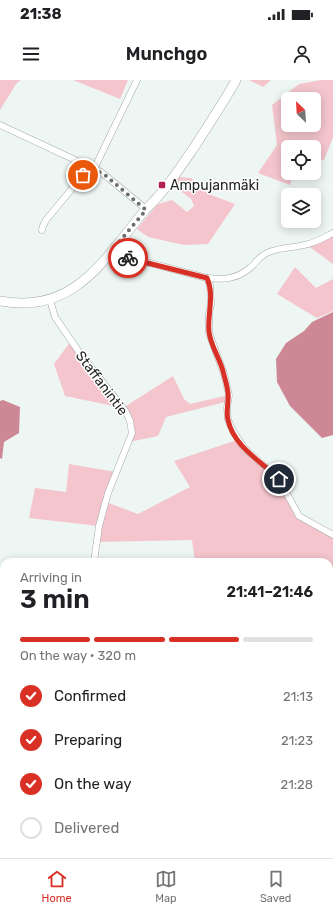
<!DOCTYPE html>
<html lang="en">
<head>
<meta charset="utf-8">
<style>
	:root { --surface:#fff; --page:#f2f2f2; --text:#202124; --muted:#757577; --line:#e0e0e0; --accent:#d93025 }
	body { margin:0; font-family:Rubik,sans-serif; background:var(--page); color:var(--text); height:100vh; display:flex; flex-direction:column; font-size:15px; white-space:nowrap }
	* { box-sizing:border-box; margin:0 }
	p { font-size:13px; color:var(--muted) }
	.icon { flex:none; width:22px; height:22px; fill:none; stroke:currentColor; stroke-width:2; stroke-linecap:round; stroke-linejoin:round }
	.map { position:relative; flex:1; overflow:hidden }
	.drawer { position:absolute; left:0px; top:478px; width:333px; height:300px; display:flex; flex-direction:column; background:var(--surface); border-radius:12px 12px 0 0; box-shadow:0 2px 10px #0003 }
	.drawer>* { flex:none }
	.needle { width:26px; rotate:335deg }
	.fabs { position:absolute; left:281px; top:12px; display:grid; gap:8px }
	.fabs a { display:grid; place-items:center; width:40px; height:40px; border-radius:6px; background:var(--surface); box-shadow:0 2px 10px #0003; font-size:20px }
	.pin { position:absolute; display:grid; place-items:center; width:34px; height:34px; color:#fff; margin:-17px; border:2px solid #fff; border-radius:50%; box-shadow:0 1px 4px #0007 }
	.courier { position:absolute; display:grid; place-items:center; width:40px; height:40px; margin:-20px; border:3px solid #d93025; border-radius:50%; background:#fff; color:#222; box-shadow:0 1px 5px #0007 }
	.summary em { font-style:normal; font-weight:600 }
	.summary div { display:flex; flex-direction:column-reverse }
	.summary { display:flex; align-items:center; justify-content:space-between; height:68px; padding:0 20px }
	h1 { font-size:26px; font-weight:600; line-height:30px }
	.bar { display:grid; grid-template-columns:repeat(4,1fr); gap:6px 4px; align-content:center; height:48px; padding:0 20px }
	.bar i { height:5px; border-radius:3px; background:var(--line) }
	.bar .active { background:var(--accent) }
	.bar p { grid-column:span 4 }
	ol { padding:0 20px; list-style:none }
	li { display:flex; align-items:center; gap:12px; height:44px }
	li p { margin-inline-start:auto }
	li .icon { padding:4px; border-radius:50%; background:var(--accent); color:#fff; stroke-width:4 }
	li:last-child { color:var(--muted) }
	li i { width:22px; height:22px; border:2px solid var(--line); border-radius:50% }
	.status { display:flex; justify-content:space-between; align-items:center; height:28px; padding:0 20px; background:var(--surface); direction:ltr }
	.status svg { height:11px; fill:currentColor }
	header { display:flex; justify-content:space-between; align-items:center; height:52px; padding:0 20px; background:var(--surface); font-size:18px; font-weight:600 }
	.tab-bar { display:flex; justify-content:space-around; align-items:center; height:56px; border-top:1px solid var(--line); background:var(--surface); font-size:11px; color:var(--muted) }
	.tab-bar a { display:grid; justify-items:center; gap:2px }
	.tab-bar .active { color:var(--accent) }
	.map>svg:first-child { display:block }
	.green { fill:#f4c5cc; fill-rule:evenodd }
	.water { fill:#ce8794 }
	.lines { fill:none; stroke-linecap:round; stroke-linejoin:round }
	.street-casing { stroke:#a3aaa8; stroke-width:7 }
	.secondary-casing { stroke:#a3aaa8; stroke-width:10 }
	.street { stroke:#fff; stroke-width:6 }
	.secondary { stroke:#fff; stroke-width:9 }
	.done { stroke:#6b6f6e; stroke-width:4; stroke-dasharray:0 7.2 }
	.route { stroke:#d93025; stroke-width:5 }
	.poi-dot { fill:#b32352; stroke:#fff; stroke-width:1.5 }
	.labels { text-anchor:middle; stroke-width:3; stroke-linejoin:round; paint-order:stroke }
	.poi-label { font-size:14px; fill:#242726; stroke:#fff; text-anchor:start }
	.street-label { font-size:14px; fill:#242726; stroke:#fff }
</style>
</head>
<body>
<div class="status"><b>21:38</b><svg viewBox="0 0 49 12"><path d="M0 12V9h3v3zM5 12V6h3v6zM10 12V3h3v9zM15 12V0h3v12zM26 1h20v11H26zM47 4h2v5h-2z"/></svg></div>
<header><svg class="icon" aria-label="menu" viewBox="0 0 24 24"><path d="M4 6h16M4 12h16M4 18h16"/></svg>Munchgo<svg class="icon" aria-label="person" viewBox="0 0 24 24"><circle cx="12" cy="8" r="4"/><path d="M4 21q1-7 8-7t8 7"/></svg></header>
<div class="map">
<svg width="333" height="778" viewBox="0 0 333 778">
	<rect width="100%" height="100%" fill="#eef6f3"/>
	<g class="green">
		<path d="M0,0H21L16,4L0,30Z"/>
		<path d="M73,0H128L120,19Z"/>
		<path d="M249,0H271L263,7Z"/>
		<path d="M321,0H333V57L324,80H314V67H288V93H294L290,105L258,93L277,65L272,25L299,4ZM288,19H314V45H288Z"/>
		<path d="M180,97L191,98L211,115L235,124L208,164L184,165L148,157L137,149L158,124L172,120L187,132L194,126L191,119L173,105Z"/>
		<path d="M333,153V184L307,165Z"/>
		<path d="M295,187L316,208L333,199V231L317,238L277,214Z"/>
		<path d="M71,261L123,328L173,296L184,319L190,324L229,315V321L166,337L158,356L129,362L132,353L123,328L65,316L54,284Z"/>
		<path d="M237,360L272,392L299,436L333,455V529L329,528V482H195L192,460L97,462L99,446L29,438L35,408L66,412L69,384L116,392L106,422L138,434L190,407L174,381Z"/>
		<path d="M332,610L333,611V699L329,698V611Z"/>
		<path d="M0,629L4,635V653L0,652Z"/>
		<path d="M4,725V774H17L13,778H0V728Z"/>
		<path d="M32,774H71L76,778H32Z"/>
	</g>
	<g class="water">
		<path d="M333,232V355L322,358L290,326L277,302L276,279L286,263L304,251L312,242Z"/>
		<path d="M3,320L20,327L19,353L4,362L2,379L0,378V321Z"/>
		<path d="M0,652L4,653V721H0Z"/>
		<path d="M329,698L333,699V778H76L71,774H329Z"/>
	</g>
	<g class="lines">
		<g class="street-casing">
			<g id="street">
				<path d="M0,45L101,92L146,129"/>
				<path d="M94,89L137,0"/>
				<path d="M42,150L43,146L46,140L90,87"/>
				<path d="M113,169L127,177L207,198L210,205L211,224L209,233V253L224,294L229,315L227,328L228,340L233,351L244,368L279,399L299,436L333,455"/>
				<path d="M207,198C223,200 237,199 250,188C257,182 260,175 269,172C281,167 295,168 308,164C317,162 325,157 333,153"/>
				<path d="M50,220L55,237L79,272L126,332L130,341L132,353L108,413L99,446L94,482"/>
				<path d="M0,548L4,549"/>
			</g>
		</g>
		<g class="secondary-casing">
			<path id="secondary" d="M0,221C75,235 104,179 146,129C165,111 180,88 195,66C209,44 224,22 236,0"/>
		</g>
		<use href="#street" class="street"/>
		<use href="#secondary" class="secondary"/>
	</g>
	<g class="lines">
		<path class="done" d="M83,95L90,87L105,95L146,130L113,169L128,178"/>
		<path class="route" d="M128,178L207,198C215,216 207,234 209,252C211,267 221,280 224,295C226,303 229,311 228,319C228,326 226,333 228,340C234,367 261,381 279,399"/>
	</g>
	<rect class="poi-dot" x="158" y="101" width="8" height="8" rx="2"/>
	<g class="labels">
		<g class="poi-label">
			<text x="170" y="110">Ampujanmäki</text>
		</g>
		<g class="street-label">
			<text transform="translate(102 303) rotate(53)" y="5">Staffanintie</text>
		</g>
	</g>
</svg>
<div class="fabs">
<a><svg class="needle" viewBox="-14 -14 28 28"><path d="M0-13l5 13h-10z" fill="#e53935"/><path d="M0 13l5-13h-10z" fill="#757577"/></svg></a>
<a><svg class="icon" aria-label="locate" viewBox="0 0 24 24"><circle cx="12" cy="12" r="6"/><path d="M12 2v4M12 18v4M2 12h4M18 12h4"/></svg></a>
<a><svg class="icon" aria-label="layers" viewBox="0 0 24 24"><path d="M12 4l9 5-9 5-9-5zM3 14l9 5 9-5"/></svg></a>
</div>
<div class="pin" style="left:83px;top:95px;background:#ea580c"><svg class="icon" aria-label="bag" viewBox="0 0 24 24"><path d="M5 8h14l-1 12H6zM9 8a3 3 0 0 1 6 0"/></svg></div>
<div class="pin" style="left:279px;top:399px;background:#1f2937"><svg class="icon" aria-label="home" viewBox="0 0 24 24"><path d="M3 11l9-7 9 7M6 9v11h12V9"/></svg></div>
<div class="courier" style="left:128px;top:178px"><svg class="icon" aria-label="bike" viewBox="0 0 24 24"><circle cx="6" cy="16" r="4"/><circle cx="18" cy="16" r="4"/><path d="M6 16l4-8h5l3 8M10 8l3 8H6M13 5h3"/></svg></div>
<section class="drawer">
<div class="summary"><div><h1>3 min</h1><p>Arriving in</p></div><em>21:41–21:46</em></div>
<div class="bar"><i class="active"></i><i class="active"></i><i class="active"></i><i></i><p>On the way · 320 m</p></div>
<ol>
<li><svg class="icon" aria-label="check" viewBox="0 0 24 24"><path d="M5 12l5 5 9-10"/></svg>Confirmed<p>21:13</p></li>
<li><svg class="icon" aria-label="check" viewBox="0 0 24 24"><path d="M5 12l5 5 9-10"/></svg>Preparing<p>21:23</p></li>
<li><svg class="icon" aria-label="check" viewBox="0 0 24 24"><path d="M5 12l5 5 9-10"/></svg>On the way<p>21:28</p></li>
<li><i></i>Delivered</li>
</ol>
</section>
</div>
<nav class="tab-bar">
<a class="active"><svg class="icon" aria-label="home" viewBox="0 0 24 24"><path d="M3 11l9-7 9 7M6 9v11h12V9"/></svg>Home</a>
<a><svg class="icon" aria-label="map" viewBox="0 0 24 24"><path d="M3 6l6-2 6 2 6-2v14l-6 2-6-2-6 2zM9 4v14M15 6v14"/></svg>Map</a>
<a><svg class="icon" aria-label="saved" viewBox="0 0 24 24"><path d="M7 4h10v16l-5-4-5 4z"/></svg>Saved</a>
</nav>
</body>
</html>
